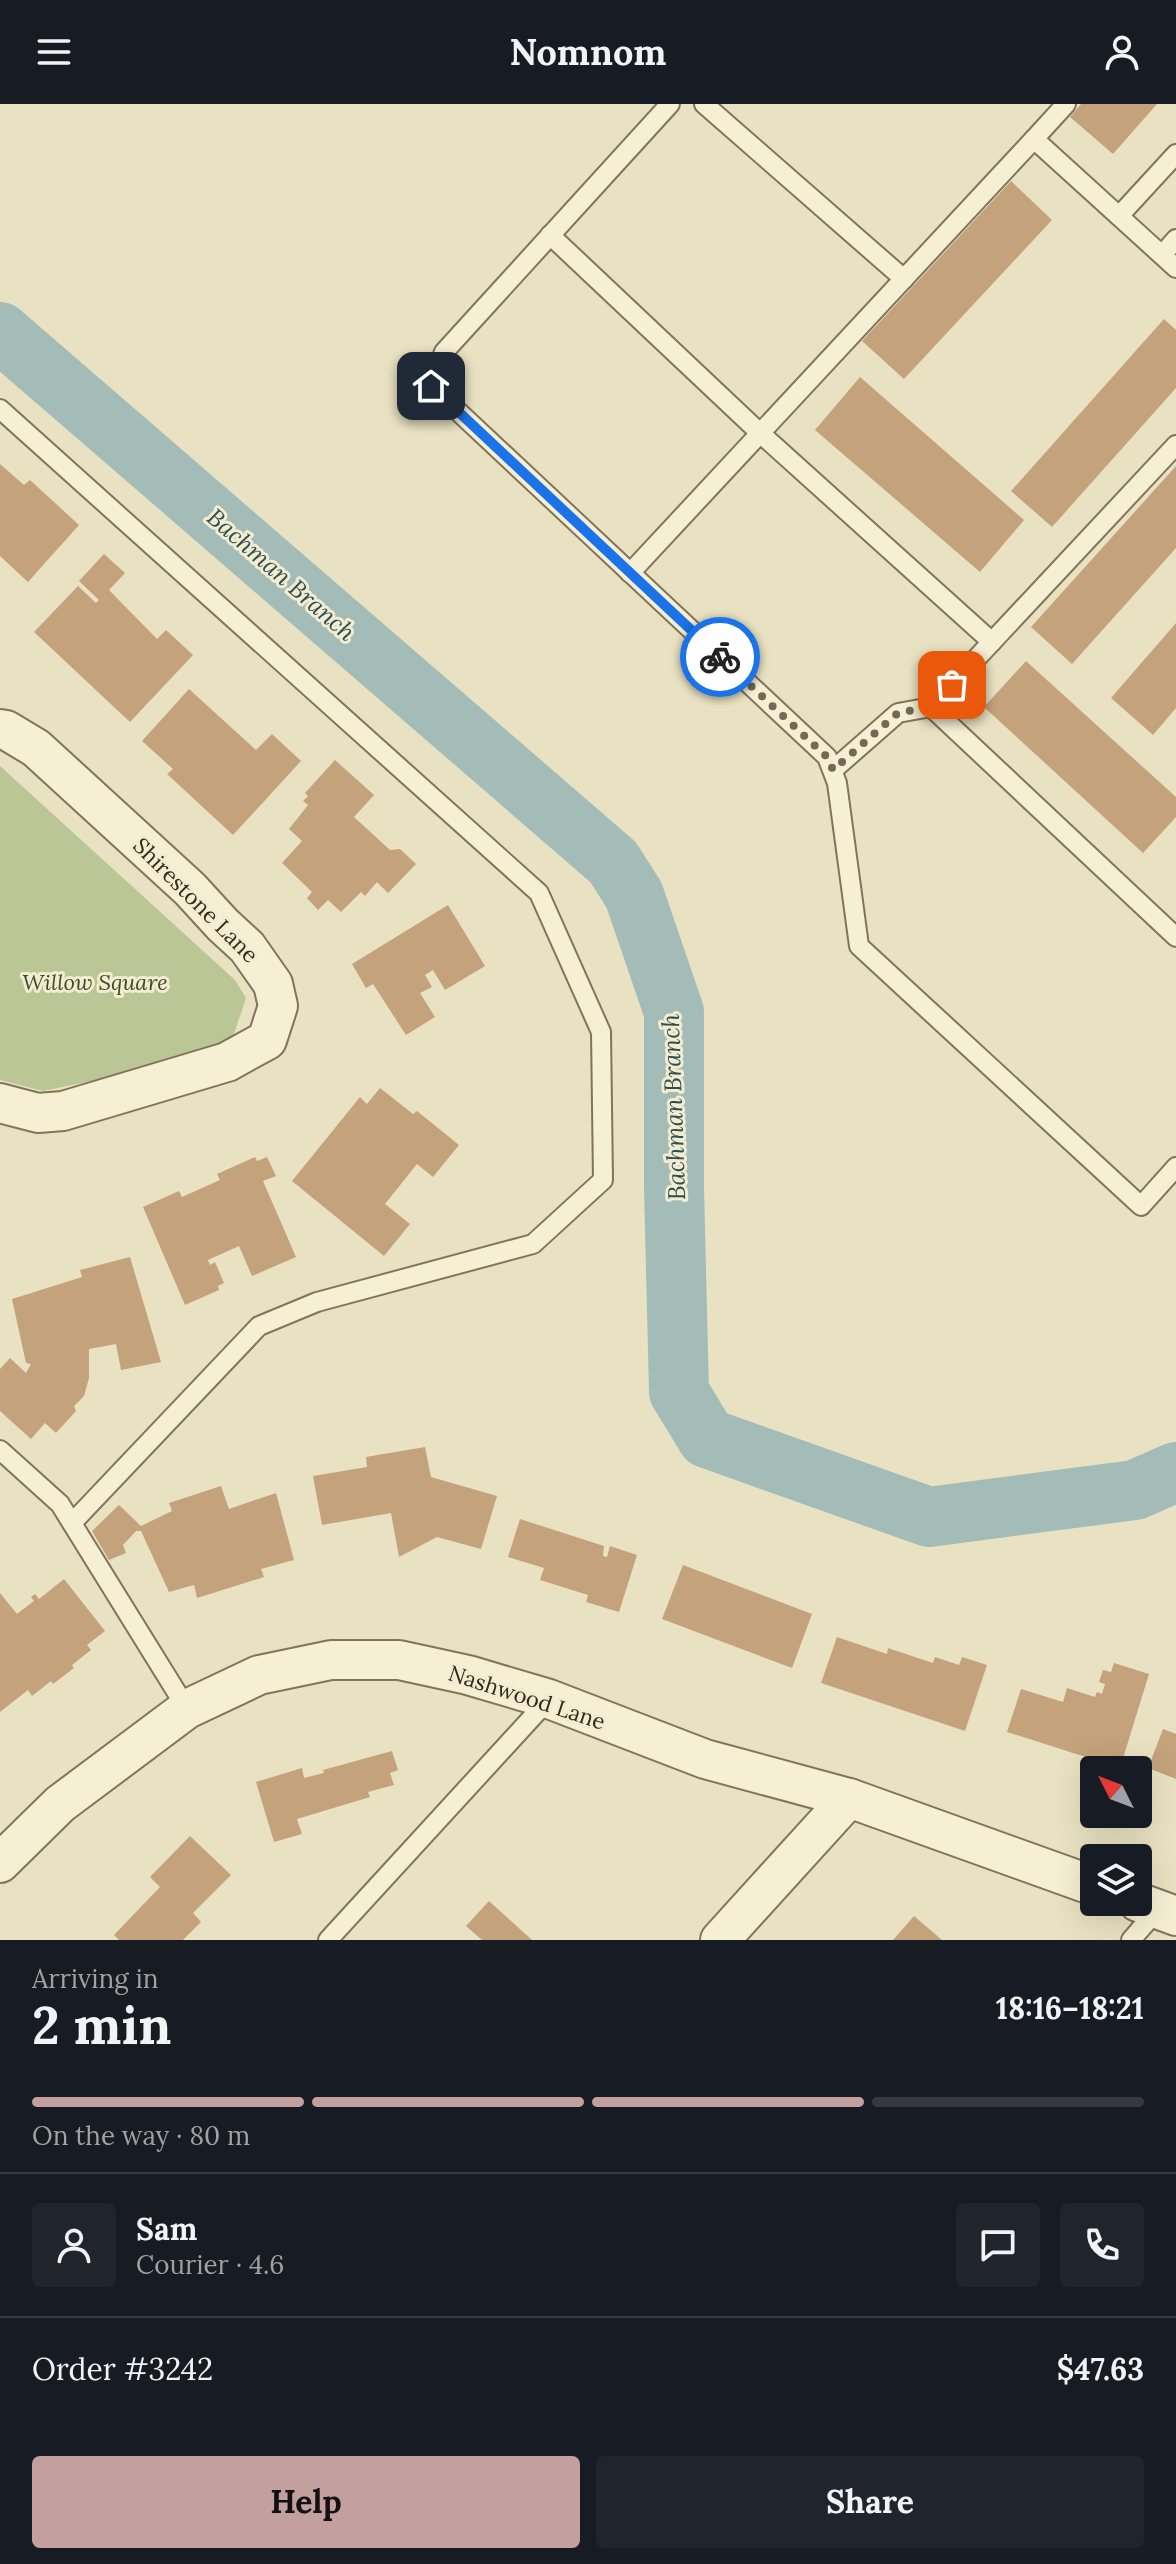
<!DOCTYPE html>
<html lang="en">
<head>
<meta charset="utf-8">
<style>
	:root { --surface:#171b24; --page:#20242c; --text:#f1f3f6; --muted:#9ea1a6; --line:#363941; --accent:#c3a09d }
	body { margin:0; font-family:Lora,serif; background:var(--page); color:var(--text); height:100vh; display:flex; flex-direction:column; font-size:30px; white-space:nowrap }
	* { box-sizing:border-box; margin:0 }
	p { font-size:26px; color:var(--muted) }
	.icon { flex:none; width:44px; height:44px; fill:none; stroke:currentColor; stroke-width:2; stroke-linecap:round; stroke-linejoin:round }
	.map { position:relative; height:1836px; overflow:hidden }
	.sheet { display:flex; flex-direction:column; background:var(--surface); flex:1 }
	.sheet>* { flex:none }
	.needle { width:52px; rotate:312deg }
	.tools { position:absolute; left:1080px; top:1652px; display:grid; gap:16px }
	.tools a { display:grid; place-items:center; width:72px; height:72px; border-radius:8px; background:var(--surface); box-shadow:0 8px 32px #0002; font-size:40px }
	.pin { position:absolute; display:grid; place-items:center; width:68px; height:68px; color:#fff; margin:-34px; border-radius:16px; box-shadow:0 4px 12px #0006 }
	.courier { position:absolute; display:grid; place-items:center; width:80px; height:80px; margin:-40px; border:6px solid #1a73e8; border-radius:50%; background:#fff; color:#222; box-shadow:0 2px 10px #0007 }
	.headline em { font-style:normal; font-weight:700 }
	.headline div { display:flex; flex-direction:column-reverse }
	.headline { display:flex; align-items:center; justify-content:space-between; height:136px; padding:0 32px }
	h1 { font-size:52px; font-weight:700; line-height:60px }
	.bar { display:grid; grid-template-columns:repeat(4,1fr); gap:12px 8px; align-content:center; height:96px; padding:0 32px }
	.bar i { height:10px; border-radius:6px; background:var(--line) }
	.bar .current { background:var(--accent) }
	.bar p { grid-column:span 4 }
	.line { display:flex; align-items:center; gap:20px; padding:0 32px; border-top:2px solid var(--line) }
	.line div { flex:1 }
	.round { display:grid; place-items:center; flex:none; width:84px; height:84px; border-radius:8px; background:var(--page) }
	.action { display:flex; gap:16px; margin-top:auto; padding:16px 32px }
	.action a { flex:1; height:92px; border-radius:8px; background:var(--accent); color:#111; font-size:32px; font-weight:700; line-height:92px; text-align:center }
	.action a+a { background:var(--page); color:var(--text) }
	header { display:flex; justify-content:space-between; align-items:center; height:104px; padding:0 32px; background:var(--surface); font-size:36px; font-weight:700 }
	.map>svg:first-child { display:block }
	.green { fill:#bbc697 }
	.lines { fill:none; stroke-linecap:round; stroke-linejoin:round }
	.river { stroke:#a4bcb8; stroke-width:60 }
	.building { fill:#c4a27b }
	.lane-casing { stroke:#81745b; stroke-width:22 }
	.street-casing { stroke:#81745b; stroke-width:42 }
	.lane { stroke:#f5efd4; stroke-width:18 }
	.street { stroke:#f5efd4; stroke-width:38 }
	.done { stroke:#726a57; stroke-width:8; stroke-dasharray:0 14.4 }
	.route { stroke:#1a73e8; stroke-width:10 }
	.labels { text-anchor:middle; stroke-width:6; stroke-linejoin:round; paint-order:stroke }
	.street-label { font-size:22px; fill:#322a1e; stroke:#f2ecd1 }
	.park-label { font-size:22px; font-style:italic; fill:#3f4d26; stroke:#f2ecd1 }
	.water-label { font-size:24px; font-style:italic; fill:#2e4f51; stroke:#f2ecd1 }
</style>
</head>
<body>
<header><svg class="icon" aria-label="menu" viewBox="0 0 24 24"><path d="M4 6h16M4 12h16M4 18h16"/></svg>Nomnom<svg class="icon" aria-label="person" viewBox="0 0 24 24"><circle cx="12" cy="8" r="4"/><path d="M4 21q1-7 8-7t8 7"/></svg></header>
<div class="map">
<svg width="1176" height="1836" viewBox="0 0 1176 1836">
	<rect width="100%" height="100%" fill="#e9e2c2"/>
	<path class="green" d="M0,662L235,876L246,894L232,936L204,954L43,987L0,976Z"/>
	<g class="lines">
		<path class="river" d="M0,228L613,758L634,791L674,908V1084L679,1288L707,1334L929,1413L1135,1386L1176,1368"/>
	</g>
	<g class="building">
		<path d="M1081,0H1157L1113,50L1070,13Z"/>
		<path d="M1011,77L1052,116L904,275L862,237Z"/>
		<path d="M1164,215L1176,226V284L1052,423L1011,387Z"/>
		<path d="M860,273L1024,416L980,468L815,326Z"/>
		<path d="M0,360L24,381L30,376L79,421L28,478L0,452Z"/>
		<path d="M1176,362V444L1072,560L1031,523Z"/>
		<path d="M104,450L125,469L109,486L157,535L166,526L193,551L130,618L34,528L78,482L96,499L99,496L79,477Z"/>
		<path d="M1176,519V604L1153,631L1111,594Z"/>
		<path d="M1026,557L1176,693V713L1143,749L984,603Z"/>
		<path d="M189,585L256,646L272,630L301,657L233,731L167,670L173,665L142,637Z"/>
		<path d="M335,656L374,691L354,713L390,746L400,745L416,760L388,789L377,778L365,792L361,788L341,808L328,796L318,806L307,794L312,788L282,759L302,737L289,725L308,701L303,697L308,692L305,689Z"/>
		<path d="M448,801L485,862L445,886L433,866L425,871L432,883L420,889L435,913L406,931L373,880L366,884L352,860Z"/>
		<path d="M380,984L413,1010L417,1007L459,1041L433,1073L417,1060L385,1100L410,1120L384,1152L292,1077L360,993L367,1000Z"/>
		<path d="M255,1053L257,1057L267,1053L276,1072L263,1077L296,1153L252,1172L239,1142L208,1156L210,1161L215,1158L224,1179L218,1182L219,1186L185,1201L143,1103L179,1087L182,1093L220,1076L217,1070Z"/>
		<path d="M130,1153L161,1258L121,1266L116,1240L89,1245V1274L84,1292L74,1302L76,1307L56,1329L45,1319L31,1335L0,1307V1265L10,1254L26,1269L31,1260L26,1259L12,1195L82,1173L80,1166Z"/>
		<path d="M425,1343L431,1373L497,1392L481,1445L437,1433L399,1453L391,1409L322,1421L313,1372L367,1363L366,1353Z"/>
		<path d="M221,1382L229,1405L276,1389L294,1456L261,1465L264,1473L197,1494L194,1481L169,1488L141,1427H136L123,1441L126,1449L109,1456L92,1427L119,1401L141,1422L172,1407L169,1399Z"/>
		<path d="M520,1415L604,1442L603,1452L607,1453L610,1442L637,1451L619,1508L586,1498L588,1491L540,1476L544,1464L508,1453Z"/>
		<path d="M683,1461L812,1510L792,1564L662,1515Z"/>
		<path d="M64,1475L105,1527L87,1541L91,1546L72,1561L74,1564L53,1580L51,1577L32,1592L28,1586L0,1608V1489L17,1510L34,1497L31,1493L35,1490L39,1495Z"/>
		<path d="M837,1533L887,1550L888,1544L933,1559L935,1553L959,1561L962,1553L987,1561L965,1627L821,1579Z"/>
		<path d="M1114,1559L1149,1570L1120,1664L1007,1628L1021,1585L1063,1598L1067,1584L1095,1593L1097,1588L1102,1590L1105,1580L1099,1578L1103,1566L1111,1568Z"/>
		<path d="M1163,1625L1176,1630V1675L1148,1664Z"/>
		<path d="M392,1647L398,1666L390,1669L394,1681L368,1688L370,1693L297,1715L302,1730L274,1738L256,1678L302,1664L304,1674L324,1669L323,1666Z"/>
		<path d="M190,1732L231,1771L193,1809L201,1818L183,1836H119L114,1831L160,1783L150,1773Z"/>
		<path d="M489,1797L532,1836H482L466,1822Z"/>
		<path d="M914,1812L942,1836H893Z"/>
	</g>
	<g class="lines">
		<g class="lane-casing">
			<g id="lane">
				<path d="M670,0L444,248L431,282L827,653L837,679L859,842L1141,1102L1176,1063"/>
				<path d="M704,0L904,175"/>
				<path d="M1034,35L1066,0"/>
				<path d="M1119,112L1176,50"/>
				<path d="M550,131L760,329L992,538"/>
				<path d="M1162,151L1176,135"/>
				<path d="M0,305L539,789L601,928L603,1076L533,1140L317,1198L259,1222L72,1419"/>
				<path d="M1176,341L931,603L1176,833"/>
				<path d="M630,469L1034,35L1176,164"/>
				<path d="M833,666L898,609L931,603"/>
				<path d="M0,1346L60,1400L187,1605"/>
				<path d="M328,1836L549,1595"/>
				<path d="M1131,1836L1158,1805"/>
			</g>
		</g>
		<g class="street-casing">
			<g id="street">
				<path d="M0,625L6,626L36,644L190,785L223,821L247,843L273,880L278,902L267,936L227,958L63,1007L38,1009L0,999"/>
				<path d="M0,1759L60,1700L187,1605L259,1571L331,1556H399L468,1571L549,1595L705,1655L849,1694L1094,1782"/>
				<path d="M1138,1798L1176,1812"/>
				<path d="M720,1836L849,1694"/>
			</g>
		</g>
		<use href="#lane" class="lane"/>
		<use href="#street" class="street"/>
	</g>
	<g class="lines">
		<path class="done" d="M720,553L827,653L833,666L898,609L931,603L952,581"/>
		<path class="route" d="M431,282L720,553"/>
	</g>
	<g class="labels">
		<g class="street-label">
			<text transform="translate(196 796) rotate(45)" y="8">Shirestone Lane</text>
			<text transform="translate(527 1593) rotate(18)" y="8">Nashwood Lane</text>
		</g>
		<g class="park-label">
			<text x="95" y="886">Willow Square</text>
		</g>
		<g class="water-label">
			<text transform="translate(281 471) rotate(41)" y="8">Bachman Branch</text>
			<text transform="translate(674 1003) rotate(-92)" y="8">Bachman Branch</text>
		</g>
	</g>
</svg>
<div class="tools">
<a><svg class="needle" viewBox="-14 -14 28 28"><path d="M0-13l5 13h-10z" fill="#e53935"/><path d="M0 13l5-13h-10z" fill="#9ea1a6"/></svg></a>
<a><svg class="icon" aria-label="layers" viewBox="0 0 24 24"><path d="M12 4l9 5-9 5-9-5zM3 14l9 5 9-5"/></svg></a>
</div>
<div class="pin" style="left:952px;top:581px;background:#ea580c"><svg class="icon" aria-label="bag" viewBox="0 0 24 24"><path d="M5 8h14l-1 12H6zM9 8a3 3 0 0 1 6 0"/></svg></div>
<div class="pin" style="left:431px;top:282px;background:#1f2937"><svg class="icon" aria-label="home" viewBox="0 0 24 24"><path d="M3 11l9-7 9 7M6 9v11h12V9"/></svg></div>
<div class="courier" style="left:720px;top:553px"><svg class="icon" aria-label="bike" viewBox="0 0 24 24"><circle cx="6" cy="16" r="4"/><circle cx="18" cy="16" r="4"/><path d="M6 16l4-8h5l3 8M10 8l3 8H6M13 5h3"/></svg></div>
</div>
<section class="sheet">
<div class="headline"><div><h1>2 min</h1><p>Arriving in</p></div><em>18:16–18:21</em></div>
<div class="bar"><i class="current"></i><i class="current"></i><i class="current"></i><i></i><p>On the way · 80 m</p></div>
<div class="line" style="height:144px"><a class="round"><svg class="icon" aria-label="person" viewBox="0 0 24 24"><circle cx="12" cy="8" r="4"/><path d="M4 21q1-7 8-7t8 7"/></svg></a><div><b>Sam</b><p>Courier · 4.6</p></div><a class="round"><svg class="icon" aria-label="chat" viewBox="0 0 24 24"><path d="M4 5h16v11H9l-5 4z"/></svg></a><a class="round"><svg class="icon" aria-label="phone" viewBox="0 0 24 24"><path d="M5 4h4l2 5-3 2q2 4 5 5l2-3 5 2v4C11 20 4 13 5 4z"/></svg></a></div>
<div class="line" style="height:104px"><div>Order #3242</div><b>$47.63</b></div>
<div class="action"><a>Help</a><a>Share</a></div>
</section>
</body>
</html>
